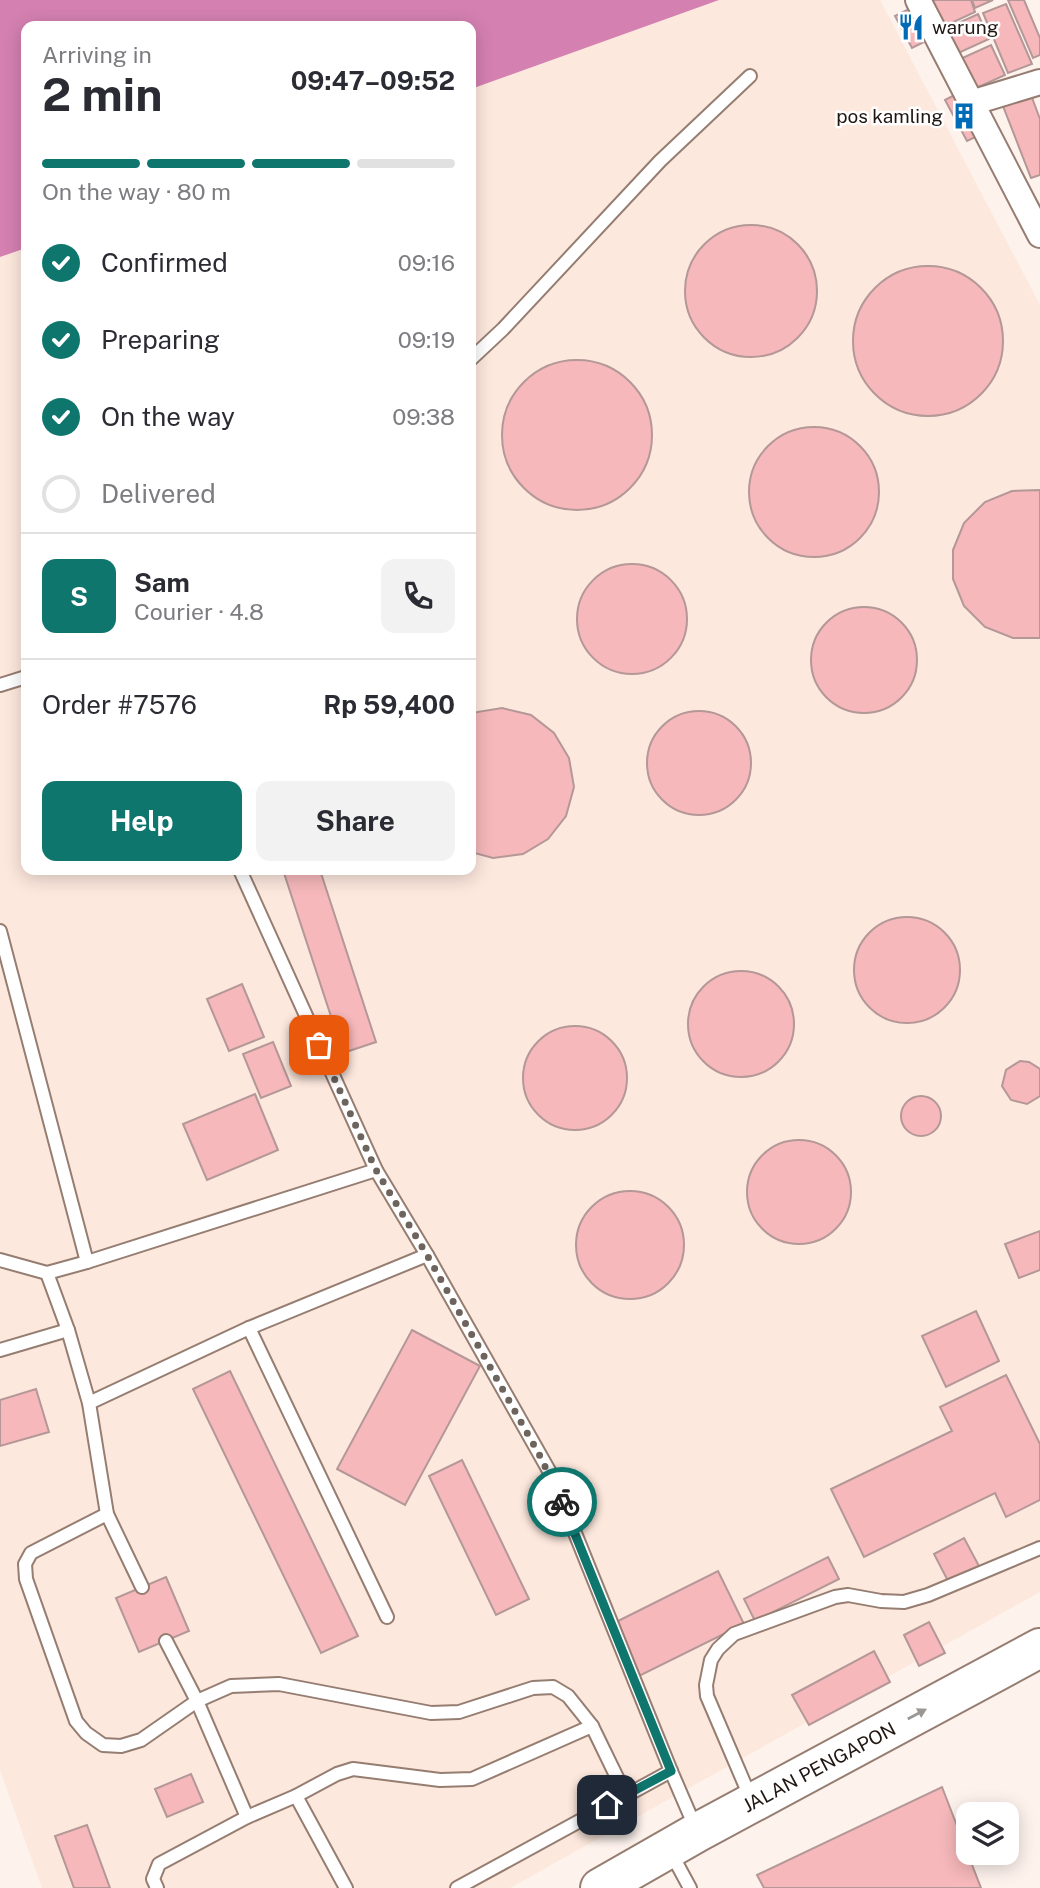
<!DOCTYPE html>
<html lang="en">
<head>
<meta charset="utf-8">
<style>
	:root { --surface:#fff; --page:#f2f2f3; --text:#2b2b33; --muted:#7c7c81; --line:#e1e1e2; --accent:#0f766e }
	body { margin:0; font-family:"Public Sans",sans-serif; background:var(--page); color:var(--text); height:100vh; display:flex; flex-direction:column; font-size:26px; white-space:nowrap }
	* { box-sizing:border-box; margin:0 }
	p { font-size:23px; color:var(--muted) }
	.icon { flex:none; width:38px; height:38px; fill:none; stroke:currentColor; stroke-width:2; stroke-linecap:round; stroke-linejoin:round }
	.map { position:relative; flex:1; overflow:hidden }
	.details { position:absolute; left:21px; top:21px; width:455px; height:854px; display:flex; flex-direction:column; background:var(--surface); border-radius:14px; box-shadow:0 4px 18px #0003 }
	.details>* { flex:none }
	.controls { position:absolute; left:956px; top:1802px; display:grid; gap:14px }
	.controls a { display:grid; place-items:center; width:63px; height:63px; border-radius:14px; background:var(--surface); box-shadow:0 4px 18px #0003; font-size:35px }
	.pin { position:absolute; display:grid; place-items:center; width:60px; height:60px; color:#fff; margin:-30px; border-radius:14px; box-shadow:0 4px 10px #0006 }
	.courier { position:absolute; display:grid; place-items:center; width:70px; height:70px; margin:-35px; border:5px solid #0f766e; border-radius:50%; background:#fff; color:#222; box-shadow:0 2px 9px #0007 }
	.summary em { font-style:normal; font-weight:700 }
	.summary div { display:flex; flex-direction:column-reverse }
	.summary { display:flex; align-items:center; justify-content:space-between; height:119px; padding:0 21px }
	h1 { font-size:46px; font-weight:700; line-height:52px }
	.bar { display:grid; grid-template-columns:repeat(4,1fr); gap:10px 7px; align-content:center; height:84px; padding:0 21px }
	.bar i { height:9px; border-radius:5px; background:var(--line) }
	.bar .selected { background:var(--accent) }
	.bar p { grid-column:span 4 }
	.line { display:flex; align-items:center; gap:18px; padding:0 21px; border-top:2px solid var(--line) }
	.line div { flex:1 }
	.round { display:grid; place-items:center; flex:none; width:74px; height:74px; border-radius:14px; background:var(--page) }
	ol { padding:0 21px; list-style:none }
	li { display:flex; align-items:center; gap:21px; height:77px }
	li p { margin-inline-start:auto }
	li .icon { padding:7px; border-radius:50%; background:var(--accent); color:#fff; stroke-width:4 }
	li:last-child { color:var(--muted) }
	li i { width:38px; height:38px; border:4px solid var(--line); border-radius:50% }
	.action { display:flex; gap:14px; margin-top:auto; padding:14px 21px }
	.action a { flex:1; height:80px; border-radius:14px; background:var(--accent); color:#fff; font-size:28px; font-weight:700; line-height:80px; text-align:center }
	.action a+a { background:var(--page); color:var(--text) }
	.map>svg:first-child { display:block }
	.built { fill:#fde8dd }
	.water { fill:#d480b1 }
	.building { fill:#f6b8ba; stroke:#b49797; stroke-width:2 }
	.lines { fill:none; stroke-linecap:round; stroke-linejoin:round }
	.lane-casing { stroke:#967d71; stroke-width:16 }
	.street-casing { stroke:#967d71; stroke-width:28 }
	.highway-casing { stroke:#967d71; stroke-width:42 }
	.lane { stroke:#fff; stroke-width:12 }
	.street { stroke:#fff; stroke-width:24 }
	.highway { stroke:#fff; stroke-width:38 }
	.oneway { fill:#9b9794 }
	.done { stroke:#6e645e; stroke-width:7; stroke-dasharray:0 12.6 }
	.route { stroke:#0f766e; stroke-width:9 }
	.labels { text-anchor:middle; stroke-width:5; stroke-linejoin:round; paint-order:stroke }
	.poi-label { font-size:19px; fill:#211712; stroke:#fff; text-anchor:start }
	.street-label { font-size:19px; fill:#211712; stroke:#fff }
</style>
</head>
<body>
<div class="map">
<svg width="1040" height="1888" viewBox="0 0 1040 1888">
	<rect width="100%" height="100%" fill="#fdf2ec"/>
	<path class="built" d="M719,0H880L1040,305V1592L510,1888H42L0,1770V257L26,248V870H471V89Z"/>
	<path class="water" d="M0,0H719L471,89V26H26V248L0,257Z"/>
	<g class="building">
		<path d="M932,0H971L975,12L945,26Z"/>
		<path d="M972,0H993L975,8Z"/>
		<path d="M1008,0H1024L1040,38V55L1033,58Z"/>
		<path d="M1006,4L1032,64L1008,73L983,13Z"/>
		<path d="M911,8L928,40L912,48L895,16Z"/>
		<path d="M978,14L989,39L954,55L943,30Z"/>
		<path d="M991,45L1005,75L972,90L958,60Z"/>
		<path d="M962,91L984,133L967,141L945,100Z"/>
		<path d="M1031,95L1040,119V175L1031,178L1003,106Z"/>
		<circle cx="751" cy="291" r="66"/>
		<circle cx="928" cy="341" r="75"/>
		<circle cx="577" cy="435" r="75"/>
		<circle cx="814" cy="492" r="65"/>
		<path d="M1040,490V638H1013L985,627L964,606L953,579V550L964,523L985,502L1012,491Z"/>
		<circle cx="632" cy="619" r="55"/>
		<circle cx="864" cy="660" r="53"/>
		<path d="M502,708L531,715L554,733L569,758L574,787L566,816L548,839L523,854L493,858L471,852V713Z"/>
		<circle cx="699" cy="763" r="52"/>
		<path d="M283,870H320L376,1042L343,1053Z"/>
		<circle cx="907" cy="970" r="53"/>
		<circle cx="741" cy="1024" r="53"/>
		<path d="M242,984L264,1037L229,1051L207,999Z"/>
		<circle cx="575" cy="1078" r="52"/>
		<path d="M273,1042L291,1086L261,1098L243,1054Z"/>
		<path d="M1020,1061L1029,1062L1040,1069V1096L1027,1104L1011,1100L1002,1086L1006,1070Z"/>
		<path d="M255,1094L278,1150L207,1180L183,1124Z"/>
		<circle cx="921" cy="1116" r="20"/>
		<circle cx="799" cy="1192" r="52"/>
		<circle cx="630" cy="1245" r="54"/>
		<path d="M1040,1231V1270L1019,1278L1005,1244Z"/>
		<path d="M976,1311L999,1361L946,1387L922,1336Z"/>
		<path d="M412,1330L480,1366L405,1505L337,1469Z"/>
		<path d="M230,1371L358,1636L321,1653L193,1389Z"/>
		<path d="M1006,1375L1040,1444V1500L1006,1517L995,1493L864,1557L831,1489L952,1431L940,1407Z"/>
		<path d="M36,1389L49,1432L0,1446V1400Z"/>
		<path d="M462,1460L529,1599L496,1615L429,1476Z"/>
		<path d="M964,1538L979,1566L948,1581L934,1554Z"/>
		<path d="M828,1557L839,1579L755,1621L744,1599Z"/>
		<path d="M718,1571L744,1624L639,1676L612,1624Z"/>
		<path d="M166,1577L189,1631L139,1652L116,1598Z"/>
		<path d="M929,1622L945,1653L919,1666L904,1635Z"/>
		<path d="M874,1651L890,1682L809,1725L792,1695Z"/>
		<path d="M191,1774L203,1802L167,1817L155,1789Z"/>
		<path d="M942,1787L981,1888H764L757,1875Z"/>
		<path d="M87,1825L110,1888H74L55,1836Z"/>
	</g>
	<g class="lines">
		<g class="lane-casing">
			<g id="lane">
				<path d="M471,359L503,329L660,161L750,76"/>
				<path d="M0,685L26,677"/>
				<path d="M240,870L376,1170L427,1255L552,1476L671,1771"/>
				<path d="M0,931L87,1262"/>
				<path d="M0,1260L47,1273L87,1262L376,1170"/>
				<path d="M47,1273L68,1330"/>
				<path d="M249,1328L387,1617"/>
				<path d="M0,1350L68,1330L89,1403L107,1514L31,1553L25,1564L26,1579L76,1721L86,1733L103,1745L121,1746L141,1740L197,1701L231,1686L279,1684L431,1713L459,1712L533,1688L553,1687L568,1696L592,1726L626,1796"/>
				<path d="M89,1403L249,1328L427,1255"/>
				<path d="M107,1514L142,1587"/>
				<path d="M166,1641L197,1701L247,1817"/>
				<path d="M296,1796L346,1888"/>
				<path d="M751,1799L707,1696L706,1685L711,1660L718,1649L734,1634L835,1597L848,1595L881,1601L904,1602L928,1595L1040,1548"/>
				<path d="M670,1851L690,1888"/>
				<path d="M157,1888L153,1879L159,1864L247,1817L296,1796L337,1774L353,1769L440,1780L472,1779L592,1726"/>
				<path d="M457,1888L671,1771L696,1829"/>
			</g>
		</g>
		<g class="street-casing">
			<g id="street">
				<path d="M918,0L1040,235"/>
				<path d="M971,103L1040,82"/>
			</g>
		</g>
		<g class="highway-casing">
			<path id="highway" d="M600,1888L698,1832L1040,1648"/>
		</g>
		<use href="#lane" class="lane"/>
		<use href="#street" class="street"/>
		<use href="#highway" class="highway"/>
	</g>
	<defs><path id="oneway-solid" d="M-6-.8H1V-3.2L6.5 0L1 3.2V.8H-6Z" transform="scale(1.75)"/></defs>
	<use class="oneway" href="#oneway-solid" transform="translate(917 1714) rotate(-28)"/>
	<g class="lines">
		<path class="done" d="M319,1045L376,1170L427,1255L539,1454L562,1502"/>
		<path class="route" d="M562,1502L671,1771L607,1805"/>
	</g>
	<defs>
		<g id="restaurant-bare" transform="scale(2.1)"><path d="M-5-6h1v4h1v-4h1v4h1v-4h1v5L-1.5 .5V6h-2V.5L-5-1ZM5-6V6H3V1.5H1.5Q1.5-4 5-6Z" fill="#006bb6" stroke="#fff" stroke-width="2.5" paint-order="stroke"/></g>
		<g id="building-bare" transform="scale(2.1)"><path d="M-4-6H4V6H1V3H-1V6H-4ZM-2.5-4.3h1.7v1.8h-1.7ZM.8-4.3h1.7v1.8H.8ZM-2.5-1h1.7V.8h-1.7ZM.8-1h1.7V.8H.8Z" fill="#006bb6" stroke="#fff" stroke-width="2.5" paint-order="stroke"/></g>
	</defs>
	<g fill-rule="evenodd">
		<use href="#restaurant-bare" x="911" y="27"/>
		<use href="#building-bare" x="964" y="116"/>
	</g>
	<g class="labels">
		<g class="poi-label">
			<text x="932" y="34">warung</text>
			<text x="943" y="123" text-anchor="end">pos kamling</text>
		</g>
		<g class="street-label">
			<text transform="translate(819 1767) rotate(-28)" y="7">JALAN PENGAPON</text>
		</g>
	</g>
</svg>
<div class="controls">
<a><svg class="icon" aria-label="layers" viewBox="0 0 24 24"><path d="M12 4l9 5-9 5-9-5zM3 14l9 5 9-5"/></svg></a>
</div>
<div class="pin" style="left:319px;top:1045px;background:#ea580c"><svg class="icon" aria-label="bag" viewBox="0 0 24 24"><path d="M5 8h14l-1 12H6zM9 8a3 3 0 0 1 6 0"/></svg></div>
<div class="pin" style="left:607px;top:1805px;background:#1f2937"><svg class="icon" aria-label="home" viewBox="0 0 24 24"><path d="M3 11l9-7 9 7M6 9v11h12V9"/></svg></div>
<div class="courier" style="left:562px;top:1502px"><svg class="icon" aria-label="bike" viewBox="0 0 24 24"><circle cx="6" cy="16" r="4"/><circle cx="18" cy="16" r="4"/><path d="M6 16l4-8h5l3 8M10 8l3 8H6M13 5h3"/></svg></div>
<section class="details">
<div class="summary"><div><h1>2 min</h1><p>Arriving in</p></div><em>09:47–09:52</em></div>
<div class="bar"><i class="selected"></i><i class="selected"></i><i class="selected"></i><i></i><p>On the way · 80 m</p></div>
<ol>
<li><svg class="icon" aria-label="check" viewBox="0 0 24 24"><path d="M5 12l5 5 9-10"/></svg>Confirmed<p>09:16</p></li>
<li><svg class="icon" aria-label="check" viewBox="0 0 24 24"><path d="M5 12l5 5 9-10"/></svg>Preparing<p>09:19</p></li>
<li><svg class="icon" aria-label="check" viewBox="0 0 24 24"><path d="M5 12l5 5 9-10"/></svg>On the way<p>09:38</p></li>
<li><i></i>Delivered</li>
</ol>
<div class="line" style="height:126px"><b class="round" style="background:var(--accent);color:#fff">S</b><div><b>Sam</b><p>Courier · 4.8</p></div><a class="round"><svg class="icon" aria-label="phone" viewBox="0 0 24 24"><path d="M5 4h4l2 5-3 2q2 4 5 5l2-3 5 2v4C11 20 4 13 5 4z"/></svg></a></div>
<div class="line" style="height:91px"><div>Order #7576</div><b>Rp 59,400</b></div>
<div class="action"><a>Help</a><a>Share</a></div>
</section>
</div>
</body>
</html>
